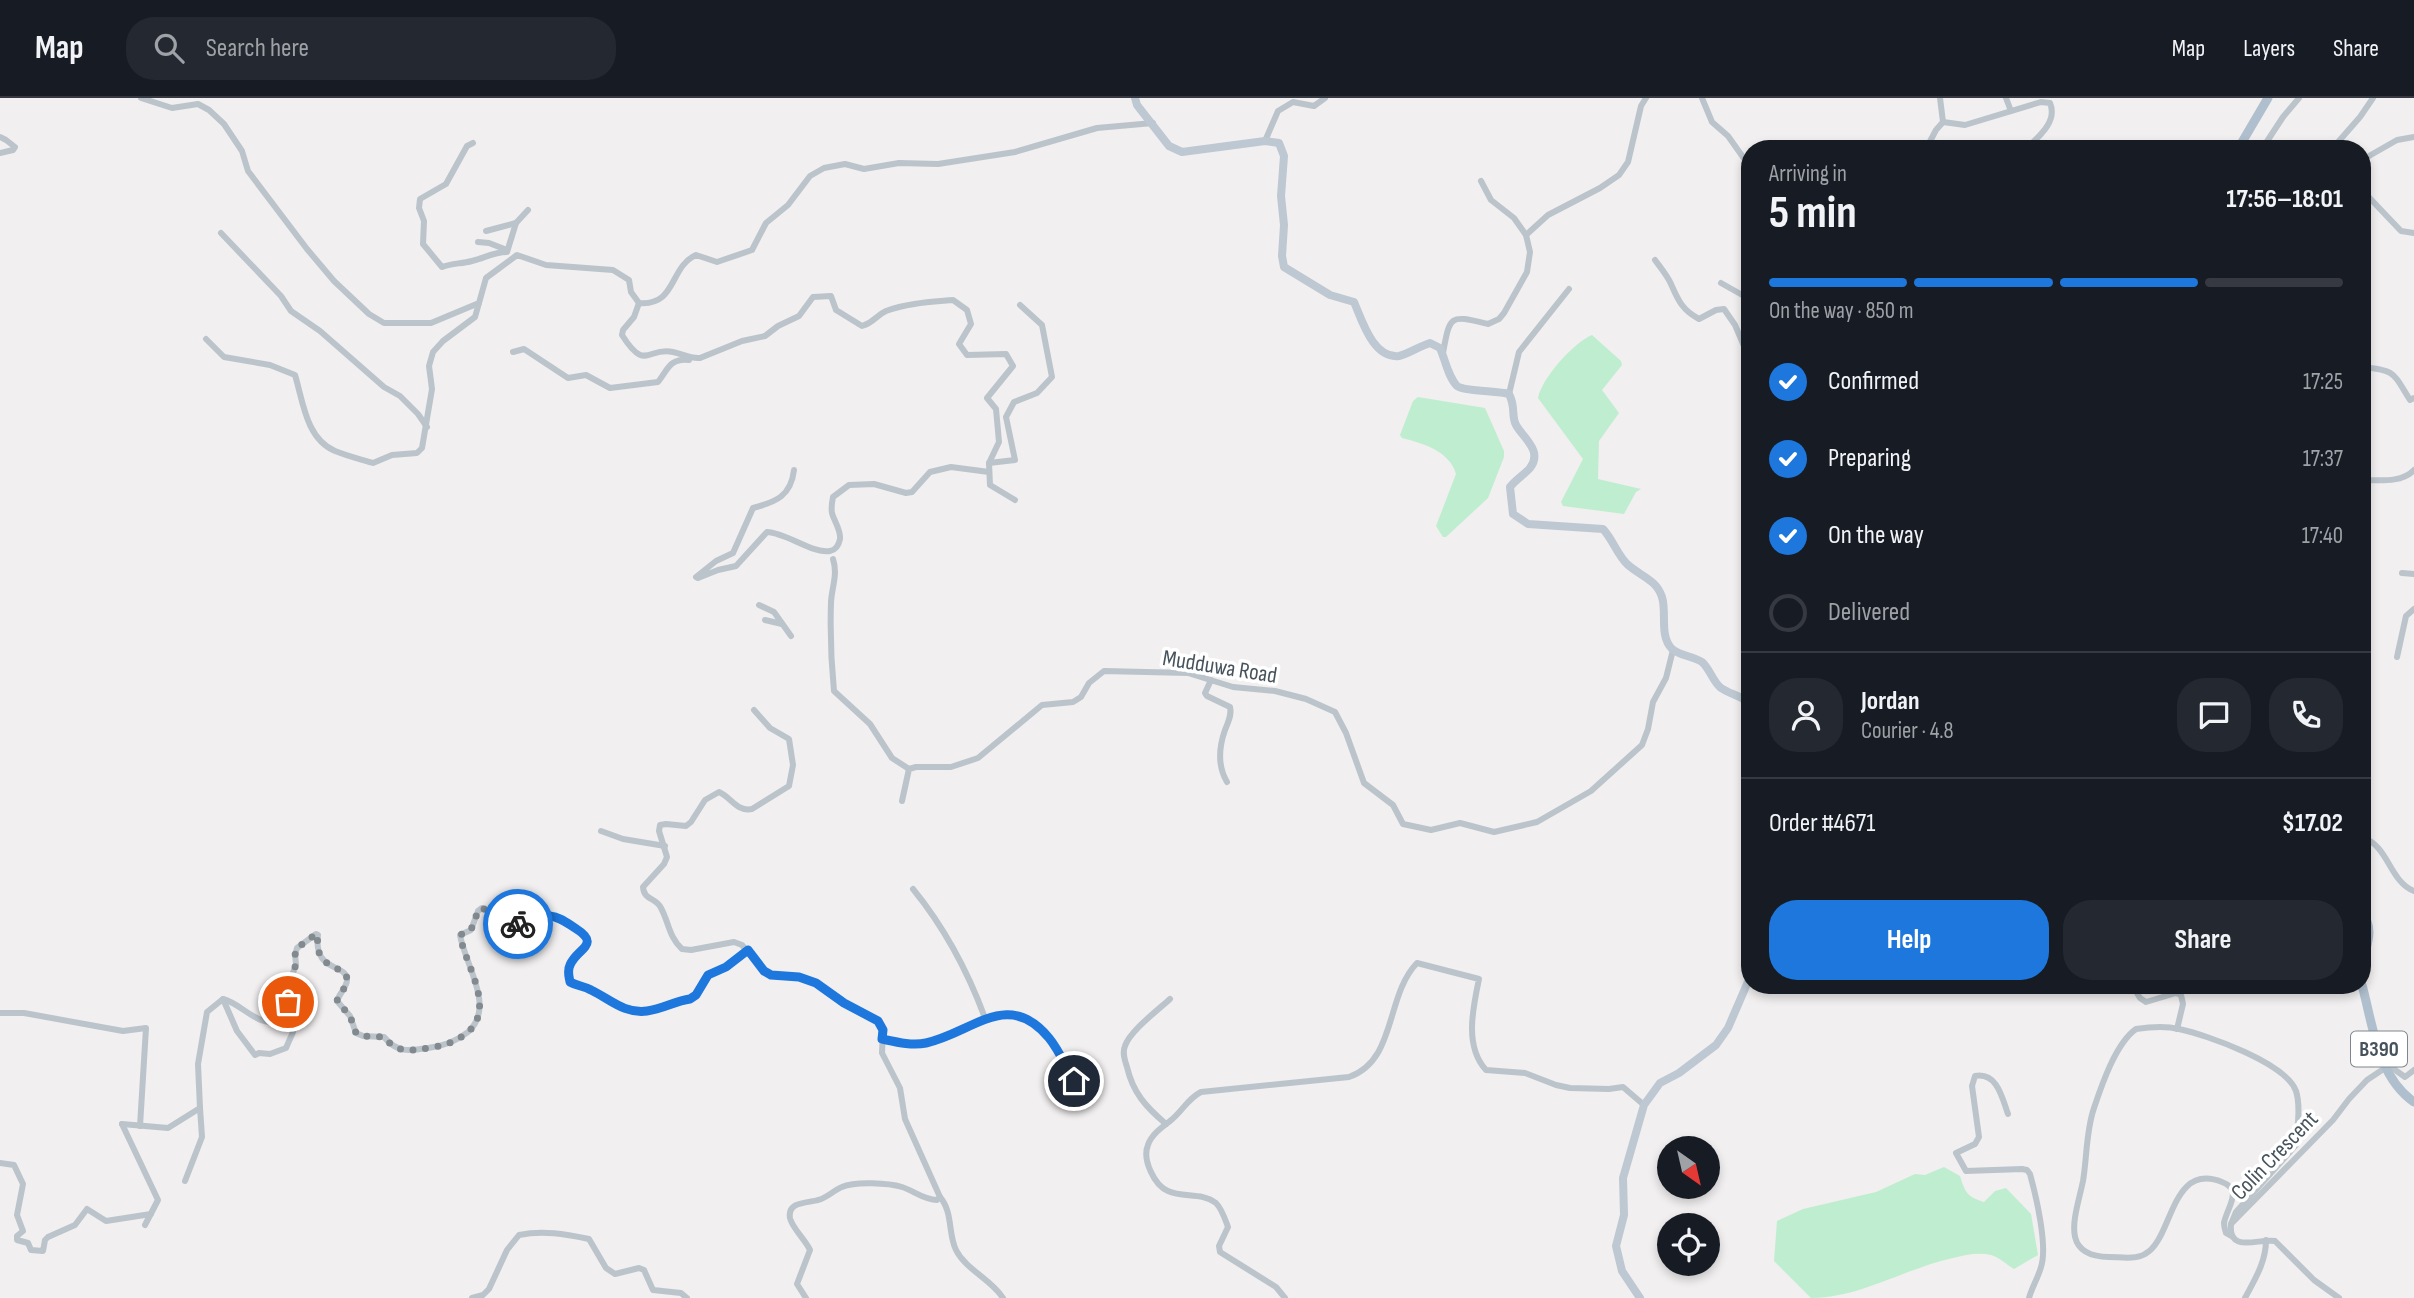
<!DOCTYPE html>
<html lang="en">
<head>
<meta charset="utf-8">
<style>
	:root { --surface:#171b24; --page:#242831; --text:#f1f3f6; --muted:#9ea1a6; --line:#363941; --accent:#1d77dd }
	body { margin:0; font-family:"Sofia Sans Condensed",sans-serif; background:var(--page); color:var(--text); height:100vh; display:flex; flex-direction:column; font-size:26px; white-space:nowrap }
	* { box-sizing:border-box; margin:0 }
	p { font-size:23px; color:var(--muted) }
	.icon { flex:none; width:38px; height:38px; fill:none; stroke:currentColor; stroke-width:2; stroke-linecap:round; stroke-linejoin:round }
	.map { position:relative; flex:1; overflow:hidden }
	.panel { position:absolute; left:1741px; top:42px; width:630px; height:854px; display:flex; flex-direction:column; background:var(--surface); border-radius:28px; box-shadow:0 4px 10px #0003 }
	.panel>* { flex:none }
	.needle { width:46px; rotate:146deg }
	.tools { position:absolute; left:1657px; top:1038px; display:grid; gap:14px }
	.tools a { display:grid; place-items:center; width:63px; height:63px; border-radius:50%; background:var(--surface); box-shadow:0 4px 10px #0003; font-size:35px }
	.pin { position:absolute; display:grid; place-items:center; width:60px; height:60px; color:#fff; margin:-30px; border:4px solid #fff; border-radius:50%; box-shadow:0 2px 7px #0007 }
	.courier { position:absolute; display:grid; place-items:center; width:70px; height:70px; margin:-35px; border:5px solid #1d77dd; border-radius:50%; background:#fff; color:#222; box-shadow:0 2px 9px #0007 }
	.headline em { font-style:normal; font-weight:700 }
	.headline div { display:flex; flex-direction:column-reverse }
	.headline { display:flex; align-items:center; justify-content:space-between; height:119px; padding:0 28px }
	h1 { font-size:46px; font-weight:700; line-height:52px }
	.bar { display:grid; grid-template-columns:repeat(4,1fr); gap:10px 7px; align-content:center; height:84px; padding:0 28px }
	.bar i { height:9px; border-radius:5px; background:var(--line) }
	.bar .current { background:var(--accent) }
	.bar p { grid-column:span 4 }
	.line { display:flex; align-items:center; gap:18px; padding:0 28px; border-top:2px solid var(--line) }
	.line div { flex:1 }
	.round { display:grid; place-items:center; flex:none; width:74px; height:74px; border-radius:28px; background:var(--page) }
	ol { padding:0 28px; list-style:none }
	li { display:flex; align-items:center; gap:21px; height:77px }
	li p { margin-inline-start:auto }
	li .icon { padding:7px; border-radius:50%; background:var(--accent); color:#fff; stroke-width:4 }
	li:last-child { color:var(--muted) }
	li i { width:38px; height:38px; border:4px solid var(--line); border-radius:50% }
	.cta { display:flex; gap:14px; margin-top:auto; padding:14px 28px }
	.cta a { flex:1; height:80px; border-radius:28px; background:var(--accent); color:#fff; font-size:28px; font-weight:700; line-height:80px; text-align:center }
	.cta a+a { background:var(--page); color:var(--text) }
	header { display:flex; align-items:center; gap:42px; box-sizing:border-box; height:98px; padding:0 35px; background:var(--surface); border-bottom:2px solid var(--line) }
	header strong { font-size:33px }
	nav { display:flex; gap:38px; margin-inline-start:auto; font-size:24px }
	.search { width:490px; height:63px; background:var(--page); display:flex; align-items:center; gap:18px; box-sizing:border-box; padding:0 24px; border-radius:28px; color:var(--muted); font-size:26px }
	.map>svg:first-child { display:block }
	.green { fill:#beeecf }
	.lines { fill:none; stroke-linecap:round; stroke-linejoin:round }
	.street { stroke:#bbc4cb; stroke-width:6 }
	.secondary { stroke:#bdc8d2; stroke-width:8 }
	.primary { stroke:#afbfcd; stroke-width:9 }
	.done { stroke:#828a8f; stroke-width:7; stroke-dasharray:0 12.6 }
	.route { stroke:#1d77dd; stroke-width:9 }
	.labels { text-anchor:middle; stroke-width:7; stroke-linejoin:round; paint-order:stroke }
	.shield { fill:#fff; stroke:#7e878d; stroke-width:2 }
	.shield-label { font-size:21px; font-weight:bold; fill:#47535c }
	.street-label { font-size:23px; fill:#47535c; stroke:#fff }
</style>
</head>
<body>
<header>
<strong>Map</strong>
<div class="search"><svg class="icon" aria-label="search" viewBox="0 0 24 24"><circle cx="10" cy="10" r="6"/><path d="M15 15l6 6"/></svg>Search here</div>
<nav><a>Map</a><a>Layers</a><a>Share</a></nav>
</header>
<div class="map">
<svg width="2414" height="1200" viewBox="0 0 2414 1200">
	<rect width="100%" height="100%" fill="#f1efef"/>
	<g class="green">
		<path d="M1592,237L1621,263L1622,267L1602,292L1619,315L1599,343L1598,381L1641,391L1636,394L1624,416L1563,408L1561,404L1583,361L1538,300C1542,280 1573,245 1592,237Z"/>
		<path d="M1418,299L1485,310L1504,353V359L1488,400L1446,439H1443L1436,428L1456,376C1450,353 1422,345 1402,340L1400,337L1413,303Z"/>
		<path d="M1944,1069L1960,1078C1965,1094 1967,1099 1984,1104L1995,1093L2006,1090L2031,1116L2038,1157L2014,1171C2007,1167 1999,1159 1991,1157C1978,1154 1965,1157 1953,1160C1906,1170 1860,1200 1811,1200L1774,1163L1777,1123L1803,1111L1876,1094L1915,1076L1925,1077Z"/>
	</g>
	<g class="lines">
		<g class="street">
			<path d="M141,0L172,10L198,6L209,12L224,26L242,53L248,73L307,151L334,183L369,216L384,225H431L479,205L486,180L517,157L546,167L613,172L629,182L631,194L639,205C677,208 669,169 696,157L717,164L752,152L766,125L788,107L810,78L824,70L845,66L864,71L899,65L938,66L1015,54L1097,30L1153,25"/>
			<path d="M1702,0L1712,24L1728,38L1750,69"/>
			<path d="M2006,0L2011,13"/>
			<path d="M1943,24L1965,27L2041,4L2050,5C2058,24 2038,39 2026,51"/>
			<path d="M0,39L6,42L15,49L13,52L0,55"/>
			<path d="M1265,43L1278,13L1293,4L1314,8L1325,0"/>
			<path d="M473,45L467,48L446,86L420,101L419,110L424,123L423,146L442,169C452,165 461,166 472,163C485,160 493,154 507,154L516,125L528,112"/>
			<path d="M1926,51L1936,32L1943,24L1940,0"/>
			<path d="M2262,51L2283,19L2299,0"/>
			<path d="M2332,51L2360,19L2373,0"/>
			<path d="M2362,62L2397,42L2414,39"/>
			<path d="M2362,92L2401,133L2414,135"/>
			<path d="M486,133L516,125"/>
			<path d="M221,135L281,198L291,213L320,233L384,289L400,298L418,316L427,329"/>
			<path d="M1526,137L1548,117L1600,90L1619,77L1628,64L1641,8L1646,0"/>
			<path d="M478,144L489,145L507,152"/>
			<path d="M1655,162C1660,169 1667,177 1671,186C1678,202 1682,212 1699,221L1716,212L1724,211L1735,227L1744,248L1750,251"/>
			<path d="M1721,185L1744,198L1750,197"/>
			<path d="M639,205L634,219L623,232L622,237C646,275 648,248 673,254C683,256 690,261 700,260L742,243L765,238L778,228L799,218L813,199L831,198L836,212L862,228C875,224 875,218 886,213C907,205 931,204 953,202L967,212L971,226L959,246L967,257L1006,256L1013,268L987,300L996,311L999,344L989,365L990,387L1015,402"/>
			<path d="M206,241L224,259L270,267L295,277C303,303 306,341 335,353C347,358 360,361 373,365L392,357L417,355L422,350L432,291L429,268L433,254L443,243L475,219L479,205"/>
			<path d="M513,254L524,251L568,280L586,277L610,290L658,284C668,271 670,260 689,262"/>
			<path d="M1443,255C1450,216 1450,217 1488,226L1499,221L1504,215L1527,174L1530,154L1526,137L1514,120L1491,102L1481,83"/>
			<path d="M2362,269C2396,272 2393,275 2410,302L2414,300"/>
			<path d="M1509,296L1519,254L1569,191"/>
			<path d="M989,365L1015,362L1006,319L1014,304L1037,295L1052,279L1042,227L1020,207"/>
			<path d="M794,372C791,398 776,404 753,410L733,455L716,463L696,479L698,480L718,472L736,468L767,434C787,435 813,456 830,453C836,452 839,446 840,441C841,432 834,423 832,415C831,410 832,404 833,399L849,387L874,386L906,395L912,394L930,374L951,369L989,374"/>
			<path d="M2362,382C2380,382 2402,385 2414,372"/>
			<path d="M833,461C838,477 832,488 831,504C830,534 831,563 834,593L870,626L892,660L909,671"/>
			<path d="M2402,475L2414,476"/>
			<path d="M759,507L774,514L791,538"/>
			<path d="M765,522L782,526"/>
			<path d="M2397,559L2406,518L2414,511"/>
			<path d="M1211,582L1205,595L1207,598L1230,609C1232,617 1228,624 1225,632C1219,649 1217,667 1227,684"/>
			<path d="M754,612L770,630L789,641L793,667L789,688L752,711C737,714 732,700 719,694L705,702L691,724L686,728L666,726L660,727L659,733L667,759L664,766L643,789C644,803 656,799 661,810C669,825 669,839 682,851L691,852L734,844L742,847L764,873L771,877L798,879L816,885L844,905L878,923L883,932L882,955L900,990L905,1021L940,1099L937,1102C924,1102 914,1093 902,1089C889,1085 855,1083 842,1089C834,1092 827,1100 818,1102C809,1105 787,1103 790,1120C792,1130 805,1141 810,1152L797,1186L806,1200"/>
			<path d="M902,703L909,671L916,669H951L978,660L1042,607L1073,604L1081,599L1089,585L1104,573L1188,575L1233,589L1275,593L1306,601L1335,614L1346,635L1364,685L1393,707L1403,726L1431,732L1460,725L1494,734L1537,724L1591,693L1642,647L1648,631L1653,604L1666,580L1673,552"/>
			<path d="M601,733L623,741L665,748"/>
			<path d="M2362,739C2389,748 2389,783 2414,793"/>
			<path d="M913,791C944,829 968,874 985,920"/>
			<path d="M2132,887L2140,900L2146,904L2176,895L2181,897L2183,906L2177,931"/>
			<path d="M223,901L237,933L255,957L259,955L270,956L286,950L293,934L289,907"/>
			<path d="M0,915H24L123,933L146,930L140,1028"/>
			<path d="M882,941C896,944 912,948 926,945C972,935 1008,891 1049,940C1060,952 1066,969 1074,983"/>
			<path d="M2386,972L2391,969L2405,979L2414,972"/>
			<path d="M200,1010L198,966L207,914L223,901C243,906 258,931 281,922L286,911L285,899L296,866L295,857L297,850L316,836L318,837C313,875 347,865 347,882C347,889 339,896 337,903L350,918L356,935L363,938L384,939C397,955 409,953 428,950C443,948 456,944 468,934C496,909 465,867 460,837L471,832L478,813L482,810C493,816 505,824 517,826C523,827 527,825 532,823C553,814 558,819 577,831C581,834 587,835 588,842C589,858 565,855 570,884C577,888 584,888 591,892C610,901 624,916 647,913C663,911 675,903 690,901L696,897L708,877L726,869L748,852"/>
			<path d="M2008,1016C2002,999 1997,974 1975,978L1972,988L1979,1039L1975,1046L1956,1055L1966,1073L2022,1071L2027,1072L2030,1076C2036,1098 2048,1148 2041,1169C2038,1180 2032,1189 2029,1200"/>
			<path d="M122,1026L168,1030L200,1010L202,1039L185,1083"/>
			<path d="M122,1026L158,1102L145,1127"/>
			<path d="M1166,1026C1146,1009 1133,995 1127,969C1125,963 1122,955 1125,948C1130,933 1158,912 1170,901"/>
			<path d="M0,1065L14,1067L23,1086L17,1117L23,1133L17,1138V1142L28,1145L31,1152L43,1153L45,1142L48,1139L75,1127L87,1111L106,1123L151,1116"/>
			<path d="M940,1099C953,1114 948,1136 956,1152C966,1172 991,1181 1003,1200"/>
			<path d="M2231,1126L2236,1114L2296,1047C2297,1031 2301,1009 2296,993C2286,965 2207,937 2179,931C2166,928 2150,929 2136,931C2116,945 2102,986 2094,1010C2086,1033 2087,1059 2083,1083C2076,1117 2058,1158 2109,1159C2120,1159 2135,1162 2145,1156C2173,1142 2170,1063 2222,1084C2244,1092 2226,1111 2224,1125C2224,1129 2225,1132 2226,1135L2233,1139"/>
			<path d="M472,1200L483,1197L489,1191L507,1152L519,1137C543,1132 565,1136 589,1141L606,1170L615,1176L639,1170L644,1172L653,1192L681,1195L687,1200"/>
			<path d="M1285,1200L1276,1189L1220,1154L1219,1148L1228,1129C1225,1121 1222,1111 1216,1105C1202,1094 1183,1100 1168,1093C1154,1087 1142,1061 1148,1047C1151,1037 1162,1029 1170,1023C1182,1014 1187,1001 1201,994L1349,979C1397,962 1385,898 1417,865L1479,881C1473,910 1464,948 1486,972L1525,975L1556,987L1570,990L1609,991L1623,989L1644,1007"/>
			<path d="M2245,1200C2255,1181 2266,1164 2266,1142"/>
			<path d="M2339,1200L2314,1182L2275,1143C2259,1140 2228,1156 2231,1126L2333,1022L2349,1001L2367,982L2385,970"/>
		</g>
		<g class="secondary">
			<path d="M1135,0L1137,7L1169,48L1182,54L1265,43L1279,45L1284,58L1281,98L1284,127L1282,158L1284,169L1330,197L1354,204C1362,222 1373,261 1399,258C1408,256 1420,248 1430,245L1440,250C1445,261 1448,279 1457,288C1463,293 1497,293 1509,296C1516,309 1511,318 1516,327C1524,341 1543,353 1530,370C1524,377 1516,381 1510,389L1513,416L1528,426L1603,431C1613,442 1617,456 1627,466C1640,478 1656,481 1662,499C1667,515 1659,538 1672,551C1680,558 1693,558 1702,564C1710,571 1713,584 1721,590C1730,596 1741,598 1750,605"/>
			<path d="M1640,1200L1622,1173L1616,1148L1624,1117L1623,1080L1644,1007L1660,985L1679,975L1716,947L1728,930L1750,879"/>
		</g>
		<g class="primary">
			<path d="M2238,51L2268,0"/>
			<path d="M2362,816C2376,831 2365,850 2362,868"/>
			<path d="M2362,887C2373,927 2377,978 2414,1004"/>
		</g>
	</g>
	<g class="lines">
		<path class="done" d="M288,904L285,899L296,866L295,857L297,850L316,836L318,837C313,875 347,865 347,882C347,889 339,896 337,903L350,918L356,935L363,938L384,939C397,955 409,953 428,950C443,948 456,944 468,934C496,909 465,867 460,837L471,832L478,813L482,810L518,826"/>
		<path class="route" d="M518,826C530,827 539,817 550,818C560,819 567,825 575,830C602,847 577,850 570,867C567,873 569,878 570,884C577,888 584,888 591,892C610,901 624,916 647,913C663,911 675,903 690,901L696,897L708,877L726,869L748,852L764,873L771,877L799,879L816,885L844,905L878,923L883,932L882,941C896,944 912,948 926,945C972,935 1008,890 1049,940C1059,952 1066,969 1074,983"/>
	</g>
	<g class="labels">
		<rect class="shield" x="2351" y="933.5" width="56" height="35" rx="5"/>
		<g class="shield-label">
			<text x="2379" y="958">B390</text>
		</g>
		<g class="street-label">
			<text transform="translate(1220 568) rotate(9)" y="8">Mudduwa Road</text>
			<text transform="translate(2274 1057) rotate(-46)" y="8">Colin Crescent</text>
		</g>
	</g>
</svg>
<div class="tools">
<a><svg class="needle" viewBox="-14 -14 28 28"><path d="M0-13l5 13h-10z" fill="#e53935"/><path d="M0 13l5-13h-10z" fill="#9ea1a6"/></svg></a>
<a><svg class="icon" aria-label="locate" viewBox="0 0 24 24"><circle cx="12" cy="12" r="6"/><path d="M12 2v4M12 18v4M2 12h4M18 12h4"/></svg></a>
</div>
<div class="pin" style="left:288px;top:904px;background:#ea580c"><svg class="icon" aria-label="bag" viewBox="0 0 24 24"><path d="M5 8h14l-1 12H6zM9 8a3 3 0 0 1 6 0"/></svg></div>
<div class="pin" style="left:1074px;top:983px;background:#1f2937"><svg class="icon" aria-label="home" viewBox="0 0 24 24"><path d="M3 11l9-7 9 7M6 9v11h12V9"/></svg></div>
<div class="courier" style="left:518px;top:826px"><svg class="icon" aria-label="bike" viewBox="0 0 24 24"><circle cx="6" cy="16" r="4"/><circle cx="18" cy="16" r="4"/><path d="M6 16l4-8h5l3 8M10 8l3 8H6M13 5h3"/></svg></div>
<section class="panel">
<div class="headline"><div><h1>5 min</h1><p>Arriving in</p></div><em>17:56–18:01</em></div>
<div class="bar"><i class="current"></i><i class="current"></i><i class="current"></i><i></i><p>On the way · 850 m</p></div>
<ol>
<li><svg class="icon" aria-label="check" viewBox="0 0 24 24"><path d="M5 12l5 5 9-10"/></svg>Confirmed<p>17:25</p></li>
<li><svg class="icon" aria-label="check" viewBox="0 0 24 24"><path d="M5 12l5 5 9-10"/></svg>Preparing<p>17:37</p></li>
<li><svg class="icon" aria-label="check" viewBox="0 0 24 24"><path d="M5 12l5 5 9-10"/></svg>On the way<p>17:40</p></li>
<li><i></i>Delivered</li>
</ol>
<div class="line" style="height:126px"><a class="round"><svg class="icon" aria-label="person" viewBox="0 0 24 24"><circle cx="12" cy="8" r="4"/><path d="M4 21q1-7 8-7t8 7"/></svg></a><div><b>Jordan</b><p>Courier · 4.8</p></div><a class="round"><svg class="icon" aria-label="chat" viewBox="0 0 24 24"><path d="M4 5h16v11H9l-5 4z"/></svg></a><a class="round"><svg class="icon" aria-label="phone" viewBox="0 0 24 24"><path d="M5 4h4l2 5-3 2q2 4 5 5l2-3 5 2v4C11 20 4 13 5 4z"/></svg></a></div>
<div class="line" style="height:91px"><div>Order #4671</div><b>$17.02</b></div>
<div class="cta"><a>Help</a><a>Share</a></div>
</section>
</div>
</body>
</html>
